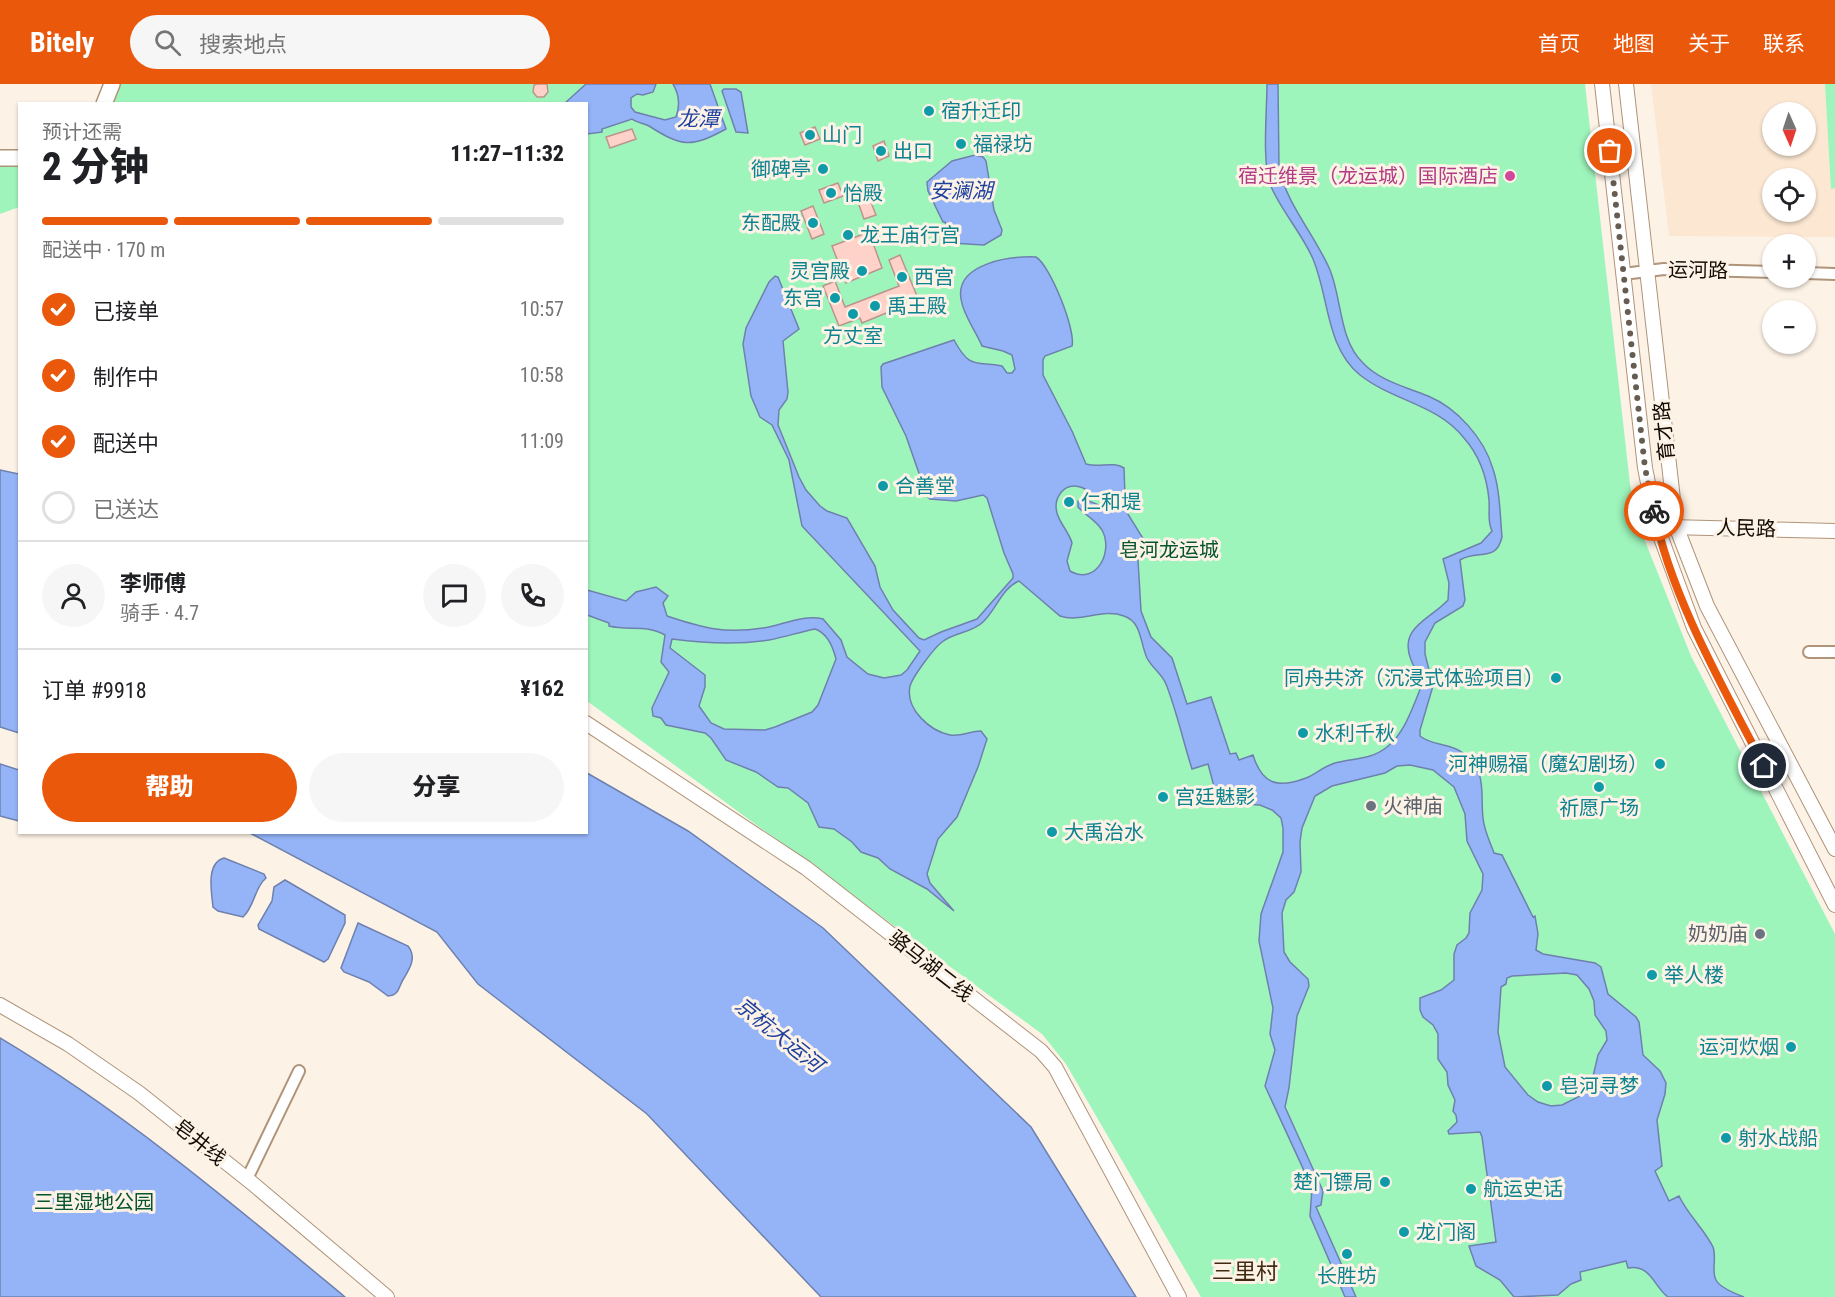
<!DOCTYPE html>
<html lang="zh">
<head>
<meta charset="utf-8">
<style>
	:root { --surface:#fff; --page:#f6f6f6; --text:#202124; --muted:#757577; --line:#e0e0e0; --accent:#ea580c }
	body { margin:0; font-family:"Roboto Condensed","Noto Sans SC",sans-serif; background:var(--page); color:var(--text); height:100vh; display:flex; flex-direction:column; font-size:22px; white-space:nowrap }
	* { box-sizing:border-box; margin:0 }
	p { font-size:20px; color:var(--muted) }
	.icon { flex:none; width:33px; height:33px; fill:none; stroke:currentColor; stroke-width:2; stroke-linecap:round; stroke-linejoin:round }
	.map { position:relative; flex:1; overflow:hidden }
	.drawer { position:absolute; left:18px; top:18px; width:570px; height:732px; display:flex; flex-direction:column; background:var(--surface); border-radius:0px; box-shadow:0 2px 4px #0004 }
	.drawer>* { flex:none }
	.needle { width:39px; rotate:177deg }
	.controls { position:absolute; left:1762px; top:18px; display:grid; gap:12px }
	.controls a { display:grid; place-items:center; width:54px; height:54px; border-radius:50%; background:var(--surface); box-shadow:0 2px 4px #0004; font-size:30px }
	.pin { position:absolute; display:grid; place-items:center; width:51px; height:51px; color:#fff; margin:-26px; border:3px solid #fff; border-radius:50%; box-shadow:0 2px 6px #0007 }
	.courier { position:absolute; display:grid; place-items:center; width:60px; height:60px; margin:-30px; border:4px solid #ea580c; border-radius:50%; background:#fff; color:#222; box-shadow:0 2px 8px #0007 }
	.overview em { font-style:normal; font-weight:800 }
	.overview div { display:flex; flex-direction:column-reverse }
	.overview { display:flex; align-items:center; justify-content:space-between; height:102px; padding:0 24px }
	h1 { font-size:39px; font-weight:800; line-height:45px }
	.bar { display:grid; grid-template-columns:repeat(4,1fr); gap:9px 6px; align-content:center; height:72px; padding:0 24px }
	.bar i { height:8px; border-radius:4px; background:var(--line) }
	.bar .active { background:var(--accent) }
	.bar p { grid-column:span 4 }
	.line { display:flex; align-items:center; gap:15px; padding:0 24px; border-top:2px solid var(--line) }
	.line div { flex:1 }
	.round { display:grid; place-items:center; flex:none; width:63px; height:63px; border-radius:32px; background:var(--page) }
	ol { padding:0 24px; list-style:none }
	li { display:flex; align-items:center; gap:18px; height:66px }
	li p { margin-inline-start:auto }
	li .icon { padding:6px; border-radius:50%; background:var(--accent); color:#fff; stroke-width:4 }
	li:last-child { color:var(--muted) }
	li i { width:33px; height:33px; border:3px solid var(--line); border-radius:50% }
	.primary-button { display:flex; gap:12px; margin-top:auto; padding:12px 24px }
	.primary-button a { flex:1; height:69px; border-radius:36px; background:var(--accent); color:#fff; font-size:24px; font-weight:800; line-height:69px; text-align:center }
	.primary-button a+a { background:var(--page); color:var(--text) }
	header { display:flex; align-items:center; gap:36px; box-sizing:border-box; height:84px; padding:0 30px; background:var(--accent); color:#fff }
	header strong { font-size:28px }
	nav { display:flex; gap:33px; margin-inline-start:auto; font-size:21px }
	.search { width:420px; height:54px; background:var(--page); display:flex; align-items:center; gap:15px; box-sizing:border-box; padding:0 21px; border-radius:33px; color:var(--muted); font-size:22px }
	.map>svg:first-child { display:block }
	.built { fill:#fbe7d2; fill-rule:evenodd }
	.green { fill:#9ef5bc }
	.water { fill:#95b4f8; stroke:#6e81ae; stroke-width:1.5; fill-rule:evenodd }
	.building { fill:#fed1c9; stroke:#bd948d; stroke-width:1.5 }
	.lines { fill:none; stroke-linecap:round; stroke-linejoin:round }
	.minor-casing { stroke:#af9479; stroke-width:14 }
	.tertiary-casing { stroke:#af9479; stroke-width:16 }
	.secondary-casing { stroke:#af9479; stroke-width:18 }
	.minor { stroke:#fff; stroke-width:10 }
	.tertiary { stroke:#fff; stroke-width:14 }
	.secondary { stroke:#fff; stroke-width:15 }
	.done { stroke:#665c52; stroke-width:6; stroke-dasharray:0 10.8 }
	.route { stroke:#ea580c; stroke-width:8 }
	.culture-dot { fill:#0f9aa8; stroke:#fdf2e6; stroke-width:2 }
	.hotel-dot { fill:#d1479c; stroke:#fdf2e6; stroke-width:2 }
	.worship-dot { fill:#6b7280; stroke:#fdf2e6; stroke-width:2 }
	.labels { text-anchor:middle; stroke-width:6; stroke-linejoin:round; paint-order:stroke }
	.culture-label { font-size:20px; fill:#0d838f; stroke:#fdf2e6; text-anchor:start }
	.hotel-label { font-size:20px; fill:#b23c85; stroke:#fdf2e6; text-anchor:end }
	.street-label { font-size:20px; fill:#140b03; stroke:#fdf2e6 }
	.park-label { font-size:20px; fill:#06552f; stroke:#fdf2e6 }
	.worship-label { font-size:20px; fill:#5b616d; stroke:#fdf2e6; text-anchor:start }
	.water-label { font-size:21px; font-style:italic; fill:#1e409f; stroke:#fdf2e6 }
	.quarter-label { font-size:22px; fill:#402b12; stroke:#fdf2e6 }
</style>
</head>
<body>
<header>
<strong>Bitely</strong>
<div class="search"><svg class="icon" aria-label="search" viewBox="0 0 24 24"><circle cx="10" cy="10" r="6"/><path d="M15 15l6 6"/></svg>搜索地点</div>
<nav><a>首页</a><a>地图</a><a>关于</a><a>联系</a></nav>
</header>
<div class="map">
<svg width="1835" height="1213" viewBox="0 0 1835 1213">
	<rect width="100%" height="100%" fill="#fdf2e6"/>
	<path class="built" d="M1651,0H1835V153L1669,152ZM1773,28H1806V62H1773ZM1773,94H1806V128H1773Z"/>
	<g class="green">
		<path d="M119,0H1585L1630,400L1637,437L1691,572L1835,850V1213H1201L1066,980L1042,950L587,617L586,20H111Z"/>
		<path d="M1825,0H1835V104L1831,105Z"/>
		<path d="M19,81V123L0,130V82Z"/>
	</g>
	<g class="water">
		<path d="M586,0H656L653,8L643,11L637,10L631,14V23L635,28L665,36L676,33C680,22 679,10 673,0H710L726,45C691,64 682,63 649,42C644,39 637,39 632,35L602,45V48L587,50L586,20L565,19Z"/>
		<path d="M1267,0H1278L1279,84C1287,121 1315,151 1330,186C1342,215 1339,256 1363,279C1380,297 1406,303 1428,312C1457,324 1484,354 1493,385C1500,406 1500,431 1502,453C1496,479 1477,465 1460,476L1465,516L1463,522L1435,539L1425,558V570L1433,602L1420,646V652C1432,662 1450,659 1463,669C1488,689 1480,707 1483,734C1484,746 1490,758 1494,769L1502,771L1533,833L1535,832L1538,850L1536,866L1543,870L1595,879L1601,883L1608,910L1636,933L1639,938L1643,971L1660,987L1666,999L1665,1010L1657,1036L1662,1082L1655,1087L1669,1117L1679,1112C1688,1131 1704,1145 1713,1163C1717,1174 1711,1187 1716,1196C1720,1204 1736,1210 1744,1213H1668C1654,1203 1651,1180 1628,1184L1626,1177L1580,1188L1581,1196L1571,1200L1558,1211L1514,1213L1500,1196L1476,1182L1469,1162L1496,1158L1482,1053L1480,1048L1449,1050L1448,1047L1457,1038L1456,1031L1453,1027L1455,1016L1448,1001L1447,988L1438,975V950L1433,941L1423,933L1420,926V914L1441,906L1454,896V870L1457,861L1466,854L1469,849L1470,829L1482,806L1483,790L1467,757L1465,730L1454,703L1433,686L1410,681L1397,682L1385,689L1332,702L1315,712L1302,744L1300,758L1301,788L1294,808L1286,816L1282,829L1284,868L1290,878L1308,895L1309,902L1297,932L1289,1004L1285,1023L1323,1107L1321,1121L1316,1123L1356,1213H1345L1310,1132L1312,1104L1265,1002L1275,966L1270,950L1273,924L1259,857L1261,830L1283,768V744L1281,734L1272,726L1260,721L1240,720L1224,710H1216L1208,680L1192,685C1183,657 1177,628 1166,600C1162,590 1152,584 1147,574C1140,559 1142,538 1124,532C1102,524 1081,539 1060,532L1019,497C1002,504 996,526 983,538C972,549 954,548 942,558C934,564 913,592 910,602C905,625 930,647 950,651C961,653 970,647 981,647L987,655L978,683L957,733L938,755L927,790L930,799L954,827L927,805L890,785L878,774L861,768L852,758L834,745L819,743L808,719L788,704L778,703L756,688L726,676L711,654L705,649L666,641L661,634L653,632L652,624L669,588L661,578L665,551C647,540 628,547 609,542V539L587,531V506L626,517L636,508L656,503L668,512L663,519L667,532C703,544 724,550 763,544C782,541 805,530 823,535L841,556L847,573L868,590L884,594L901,591L907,586L920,567L802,442L789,376L772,341L760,333L751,312L743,260L746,244L769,198L775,192L778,193L799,245L783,257L788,308L787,315L779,326L778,341L799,393L806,406L820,422L827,427L847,434L875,482L880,503L893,526L919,554L924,556L941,548L977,535L1013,494V490L1004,469L987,414L983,411L956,417L930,415L927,412L906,352L882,303L881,283L883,280L954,256C970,286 976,277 1002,282L1007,289H1012L1015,285L1012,271L1003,267L982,262C976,247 963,231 961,215C955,179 1011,172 1036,173C1050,181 1076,246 1072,262L1045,272L1043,276V291L1072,347L1086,380C1099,384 1113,377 1124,384L1125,414C1117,416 1109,418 1101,415C1094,412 1088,405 1080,403C1064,398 1053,414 1057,429C1060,440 1069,448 1072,459L1067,477L1070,487C1096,502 1114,468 1102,446C1096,436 1085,431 1078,423V417L1084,415L1106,424L1126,422V427L1144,456L1138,476L1141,527L1151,553L1172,574L1187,620L1211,613L1230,670L1236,669L1239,676L1253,671C1262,700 1277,705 1306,694C1316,690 1324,682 1335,679C1353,674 1371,676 1387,663C1404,650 1413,623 1421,603C1421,592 1415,586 1411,576C1398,543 1431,535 1448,516L1449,499L1443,475L1481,459L1492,447C1487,437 1490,427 1489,416C1487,394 1479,371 1464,354C1437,320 1393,317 1360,291C1326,264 1329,213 1313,175C1302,149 1279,124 1270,100C1262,77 1267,26 1267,0ZM815,545C827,549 833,563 836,575L818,621L812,628L775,643L765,646L724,645L711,639L699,622L705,603V591L670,564L672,555C703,559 737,561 769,556C785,553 800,548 815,545ZM1566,889L1577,891L1589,905L1594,917L1595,931L1606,947L1607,956L1598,971L1591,1001L1580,1012L1562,1021L1551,1022L1538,1018L1528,1011L1505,983L1498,948L1501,903L1506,900L1507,894L1512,892Z"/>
		<path d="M724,5H736L741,8L748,49L736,48L722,7Z"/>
		<path d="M975,71L983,73L986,77L994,126L1002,146L1001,151L984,161L951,159L945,138H943L928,107L927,98L952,77Z"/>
		<path d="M0,386L19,390V649L0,643Z"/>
		<path d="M0,680L19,686V737L0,732Z"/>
		<path d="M587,689L688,747L823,844L1031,1043L1136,1213H821L647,1030L478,900L437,848L250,749L586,748Z"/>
		<path d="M224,774L264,790L266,794C254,804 255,822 243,833L218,827L213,823C212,810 205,779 224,774Z"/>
		<path d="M285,796L345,831V839L328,875L324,878L259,845L258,841L272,817L274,803Z"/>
		<path d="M358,839L408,862C417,873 410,884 404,894C398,903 400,911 388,912L369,898L344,888L341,884Z"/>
		<path d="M0,954C124,1028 234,1121 345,1213H0Z"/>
	</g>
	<g class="building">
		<path d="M537,0H547L548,8L544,13H537L533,8L534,1Z"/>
		<path d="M815,43L820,55L805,61L800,49Z"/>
		<path d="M632,45L636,55L610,64L606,53Z"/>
		<path d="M884,57L889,72L878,77L873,62Z"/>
		<path d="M838,99L843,112L824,119L819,106Z"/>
		<path d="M865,103L876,131L864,135L854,107Z"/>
		<path d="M813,122L824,150L812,155L801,127Z"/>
		<path d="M869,148L882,184L846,199L832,162Z"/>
		<path d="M900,171L917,212L894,221L896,225L862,239L860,234L839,242L823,202L835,197L845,223L899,202L889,176Z"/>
	</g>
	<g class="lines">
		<g class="minor-casing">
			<g id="minor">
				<path d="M1806,189L1835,190"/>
				<path d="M1623,190L1664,185L1773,188"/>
				<path d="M1809,568H1835"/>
				<path d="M247,1095L299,987"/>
			</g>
		</g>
		<g class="tertiary-casing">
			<g id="tertiary">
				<path d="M1602,0L1645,384L1657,443L1694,544L1835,821"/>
				<path d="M1626,0L1676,442L1707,522L1835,765"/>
				<path d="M1669,443L1835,447"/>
				<path d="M586,639L806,784L1041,967L1055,983L1179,1213"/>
				<path d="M0,921L68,960L139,1009L252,1099L387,1213"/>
			</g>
		</g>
		<g class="secondary-casing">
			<g id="secondary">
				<path d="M104,20L112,0"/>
				<path d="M0,74H20"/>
			</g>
		</g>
		<use href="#minor" class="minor"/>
		<use href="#tertiary" class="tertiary"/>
		<use href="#secondary" class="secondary"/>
	</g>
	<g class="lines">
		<path class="done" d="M1610,67L1645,384L1654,427"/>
		<path class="route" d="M1654,427C1670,511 1724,605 1764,682"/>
	</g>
	<g class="culture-dot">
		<circle cx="929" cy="27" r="6"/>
		<circle cx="810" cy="51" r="6"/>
		<circle cx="961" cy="60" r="6"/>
		<circle cx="881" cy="67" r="6"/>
		<circle cx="823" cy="85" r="6"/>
		<circle cx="831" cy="109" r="6"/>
		<circle cx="813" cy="139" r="6"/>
		<circle cx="848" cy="151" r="6"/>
		<circle cx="862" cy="187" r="6"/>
		<circle cx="902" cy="193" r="6"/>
		<circle cx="835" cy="214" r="6"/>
		<circle cx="875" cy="222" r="6"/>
		<circle cx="853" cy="230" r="6"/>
		<circle cx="883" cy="402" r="6"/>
		<circle cx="1069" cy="418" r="6"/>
		<circle cx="1556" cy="594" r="6"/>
		<circle cx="1303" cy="649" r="6"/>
		<circle cx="1660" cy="680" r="6"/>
		<circle cx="1599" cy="703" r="6"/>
		<circle cx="1163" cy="713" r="6"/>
		<circle cx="1052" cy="748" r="6"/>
		<circle cx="1652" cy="891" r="6"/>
		<circle cx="1791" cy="963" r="6"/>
		<circle cx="1547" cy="1002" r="6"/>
		<circle cx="1726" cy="1054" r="6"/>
		<circle cx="1385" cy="1098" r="6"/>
		<circle cx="1471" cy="1105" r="6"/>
		<circle cx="1404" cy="1148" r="6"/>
		<circle cx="1347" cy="1170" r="6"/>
	</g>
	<circle class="hotel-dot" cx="1510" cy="92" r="6"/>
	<g class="worship-dot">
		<circle cx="1371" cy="722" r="6"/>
		<circle cx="1760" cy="850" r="6"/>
	</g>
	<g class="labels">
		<g class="culture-label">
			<text x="941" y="34">宿升迁印</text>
			<text x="822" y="58">山门</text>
			<text x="973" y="67">福禄坊</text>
			<text x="893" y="74">出口</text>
			<text x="811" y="92" text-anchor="end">御碑亭</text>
			<text x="843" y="116">怡殿</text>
			<text x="801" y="146" text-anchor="end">东配殿</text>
			<text x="860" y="158">龙王庙行宫</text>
			<text x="850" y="194" text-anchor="end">灵宫殿</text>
			<text x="914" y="200">西宫</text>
			<text x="823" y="221" text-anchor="end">东宫</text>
			<text x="887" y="229">禹王殿</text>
			<text x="853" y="259" text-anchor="middle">方丈室</text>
			<text x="895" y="409">合善堂</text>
			<text x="1081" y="425">仁和堤</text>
			<text x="1544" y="601" text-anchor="end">同舟共济（沉浸式体验项目）</text>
			<text x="1315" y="656">水利千秋</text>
			<text x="1648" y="687" text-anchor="end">河神赐福（魔幻剧场）</text>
			<text x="1175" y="720">宫廷魅影</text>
			<text x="1599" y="731" text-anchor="middle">祈愿广场</text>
			<text x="1064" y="755">大禹治水</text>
			<text x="1664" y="898">举人楼</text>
			<text x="1779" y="970" text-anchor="end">运河炊烟</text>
			<text x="1559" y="1009">皂河寻梦</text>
			<text x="1738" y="1061">射水战船</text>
			<text x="1373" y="1105" text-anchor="end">楚门镖局</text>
			<text x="1483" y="1112">航运史话</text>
			<text x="1416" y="1155">龙门阁</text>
			<text x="1347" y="1199" text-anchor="middle">长胜坊</text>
		</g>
		<g class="hotel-label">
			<text x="1498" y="99">宿迁维景（龙运城）国际酒店</text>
		</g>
		<g class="street-label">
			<text transform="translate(1698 186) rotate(1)" y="7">运河路</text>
			<text transform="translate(1664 347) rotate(-96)" y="7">育才路</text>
			<text transform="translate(1746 444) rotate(2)" y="7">人民路</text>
			<text transform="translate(931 882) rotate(38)" y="7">骆马湖二线</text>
			<text transform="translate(200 1058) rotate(39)" y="7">皂井线</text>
		</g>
		<g class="park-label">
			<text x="1169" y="473">皂河龙运城</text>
			<text x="94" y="1125">三里湿地公园</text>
		</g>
		<g class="worship-label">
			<text x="1383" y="729">火神庙</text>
			<text x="1748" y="857" text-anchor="end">奶奶庙</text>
		</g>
		<g class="water-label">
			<text x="698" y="42">龙潭</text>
			<text x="961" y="114">安澜湖</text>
			<text transform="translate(779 951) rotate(39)" y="7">京杭大运河</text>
		</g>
		<g class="quarter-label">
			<text x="1245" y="1195">三里村</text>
		</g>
	</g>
</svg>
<div class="controls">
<a><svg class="needle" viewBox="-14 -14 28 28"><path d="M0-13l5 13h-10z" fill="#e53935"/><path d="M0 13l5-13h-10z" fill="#757577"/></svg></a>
<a><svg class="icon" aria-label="locate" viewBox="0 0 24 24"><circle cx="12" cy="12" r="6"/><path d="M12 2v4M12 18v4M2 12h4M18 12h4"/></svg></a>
<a>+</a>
<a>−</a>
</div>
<div class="pin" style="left:1610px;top:67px;background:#ea580c"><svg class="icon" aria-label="bag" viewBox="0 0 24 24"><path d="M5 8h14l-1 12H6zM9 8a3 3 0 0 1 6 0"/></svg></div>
<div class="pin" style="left:1764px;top:682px;background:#1f2937"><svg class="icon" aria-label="home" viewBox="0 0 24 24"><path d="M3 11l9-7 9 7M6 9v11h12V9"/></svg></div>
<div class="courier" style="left:1654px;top:427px"><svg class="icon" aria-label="bike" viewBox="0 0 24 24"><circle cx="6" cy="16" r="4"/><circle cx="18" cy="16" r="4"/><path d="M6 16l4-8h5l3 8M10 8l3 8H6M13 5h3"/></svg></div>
<section class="drawer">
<div class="overview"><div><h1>2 分钟</h1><p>预计还需</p></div><em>11:27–11:32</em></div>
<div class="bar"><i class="active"></i><i class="active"></i><i class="active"></i><i></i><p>配送中 · 170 m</p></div>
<ol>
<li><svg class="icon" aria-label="check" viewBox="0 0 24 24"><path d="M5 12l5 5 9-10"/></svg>已接单<p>10:57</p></li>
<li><svg class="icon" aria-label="check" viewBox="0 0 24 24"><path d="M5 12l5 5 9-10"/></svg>制作中<p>10:58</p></li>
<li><svg class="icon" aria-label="check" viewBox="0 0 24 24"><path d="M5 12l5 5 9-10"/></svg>配送中<p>11:09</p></li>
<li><i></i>已送达</li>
</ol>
<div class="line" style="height:108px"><a class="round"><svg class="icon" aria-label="person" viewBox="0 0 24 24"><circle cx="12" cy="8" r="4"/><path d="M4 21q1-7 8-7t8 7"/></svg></a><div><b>李师傅</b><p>骑手 · 4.7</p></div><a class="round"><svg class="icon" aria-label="chat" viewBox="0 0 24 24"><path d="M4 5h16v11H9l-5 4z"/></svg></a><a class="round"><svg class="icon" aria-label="phone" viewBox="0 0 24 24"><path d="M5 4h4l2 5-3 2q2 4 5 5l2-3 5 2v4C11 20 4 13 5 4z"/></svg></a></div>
<div class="line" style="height:78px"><div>订单 #9918</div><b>¥162</b></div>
<div class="primary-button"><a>帮助</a><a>分享</a></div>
</section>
</div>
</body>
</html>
